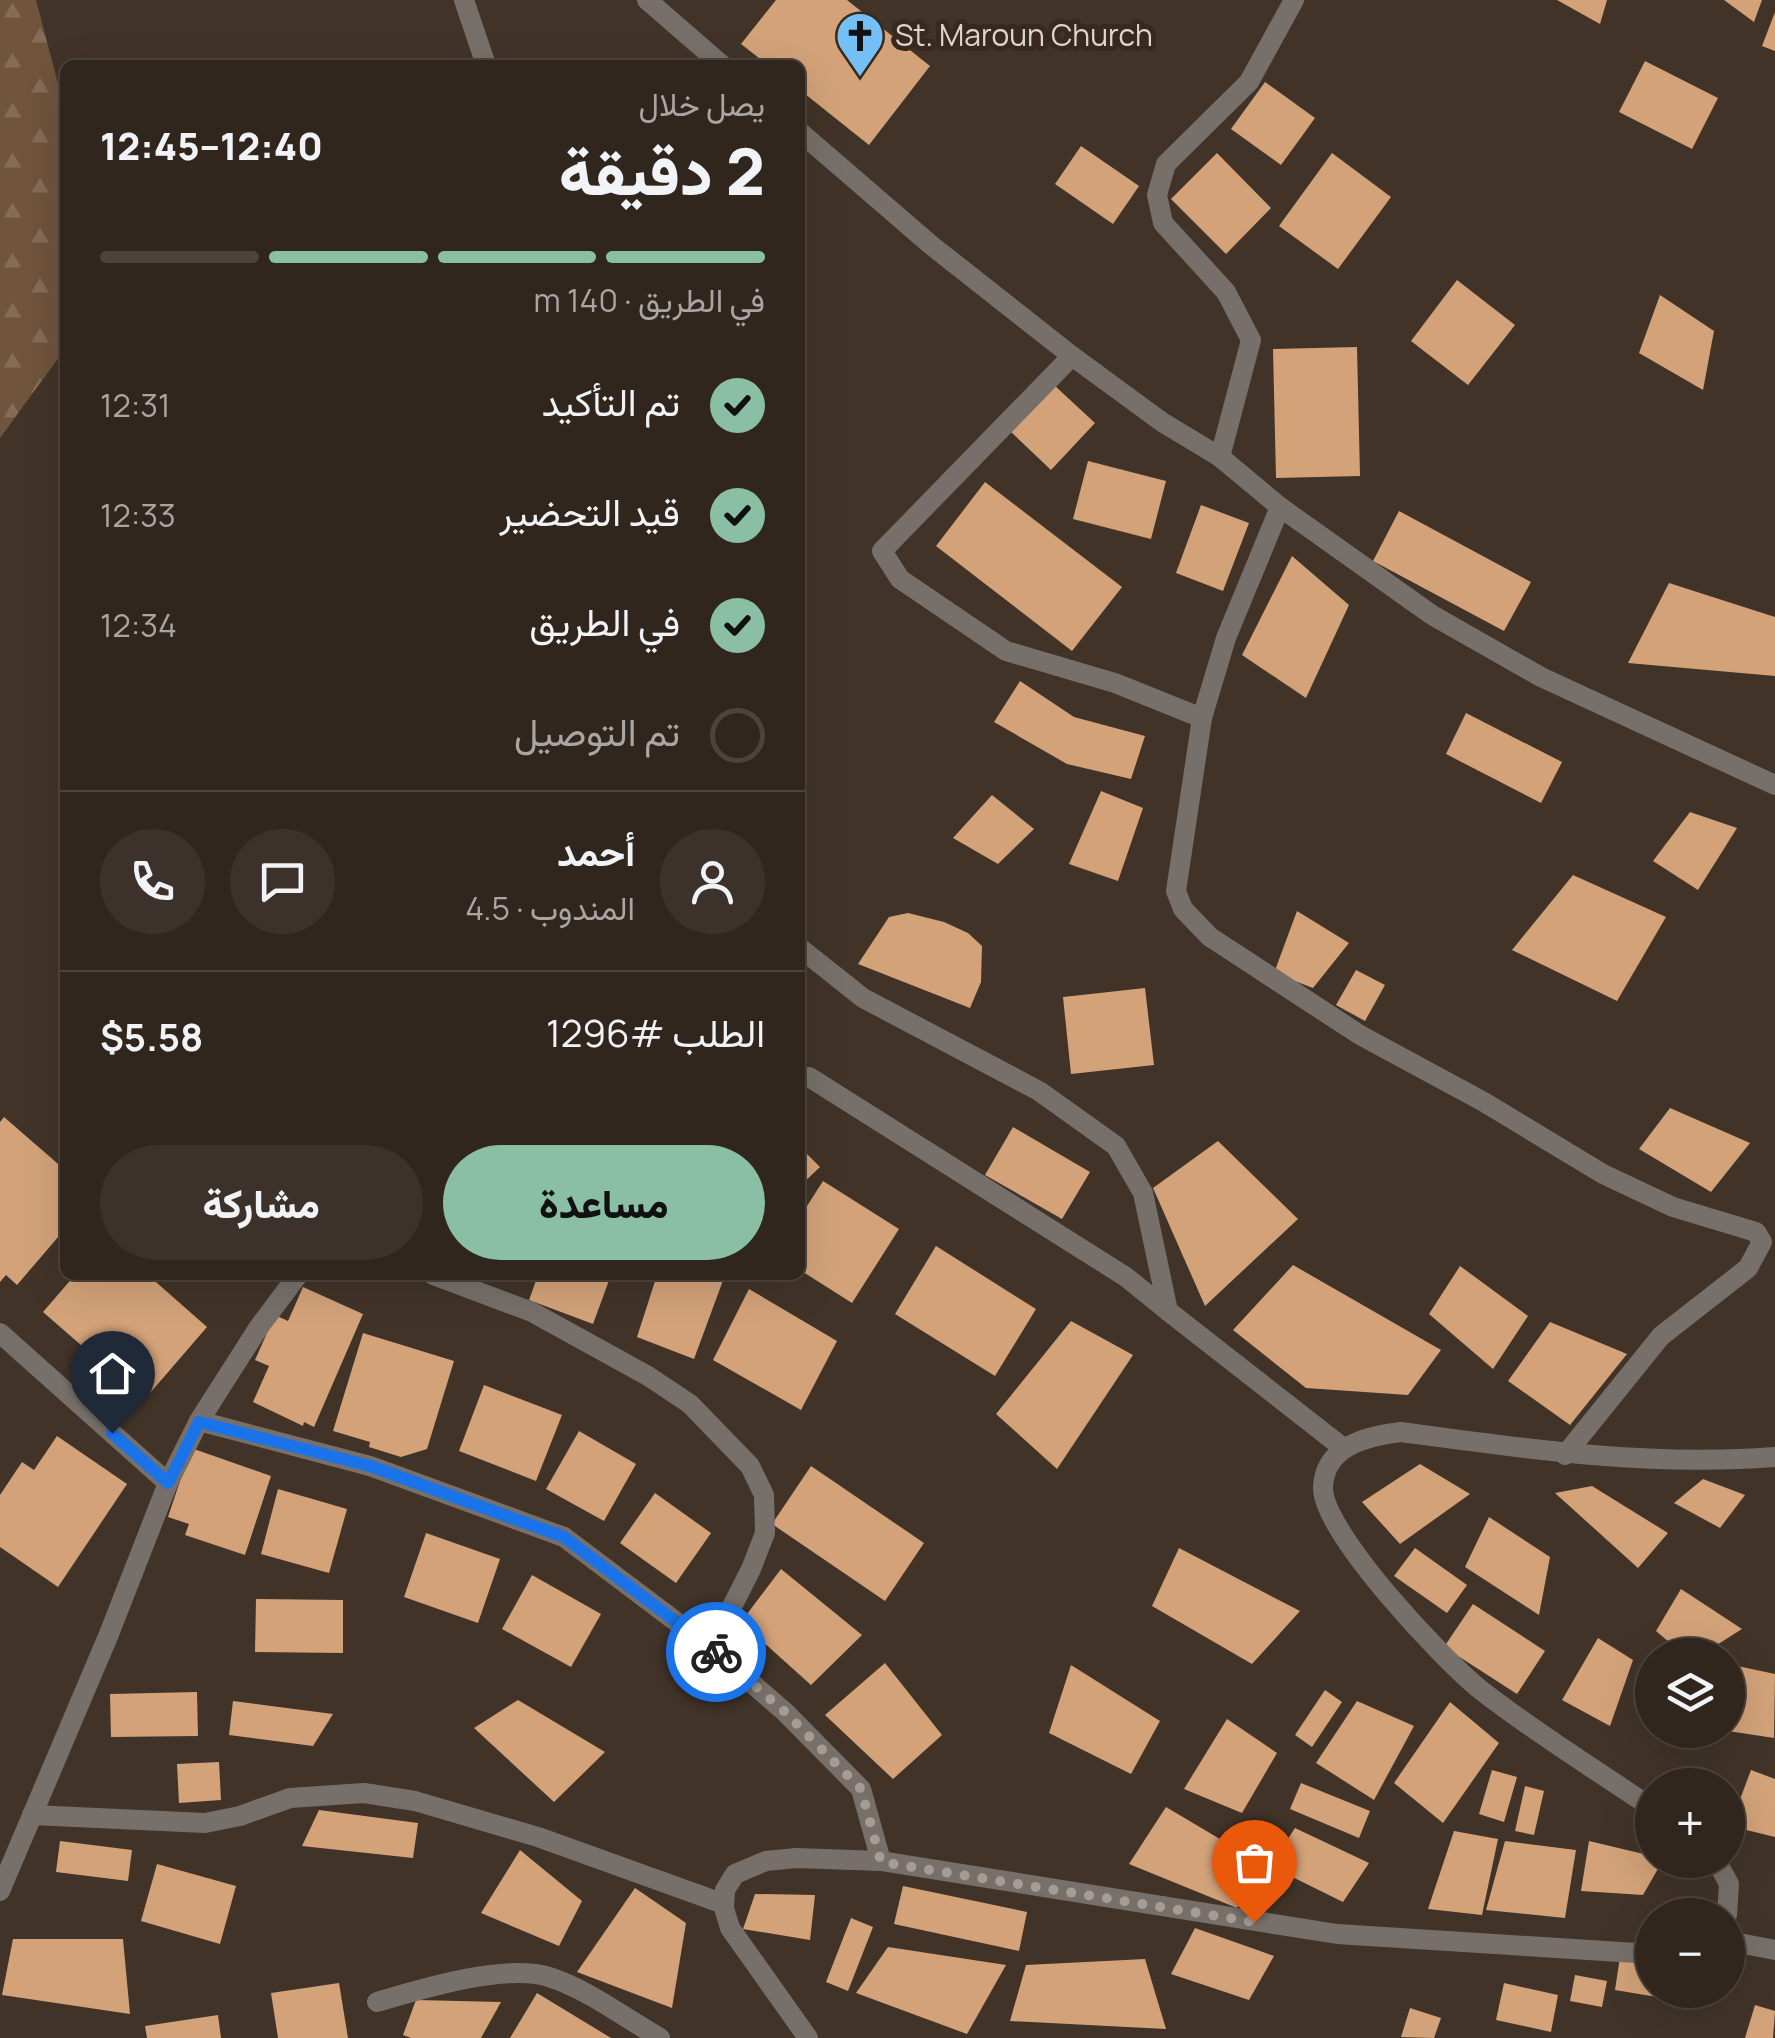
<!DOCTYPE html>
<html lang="ar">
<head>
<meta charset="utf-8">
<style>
	:root { --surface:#31261e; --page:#3d322b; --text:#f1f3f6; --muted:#a8a5a4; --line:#4c433c; --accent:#8abfa5 }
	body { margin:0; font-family:Manrope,Vazirmatn,sans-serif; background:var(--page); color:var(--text); direction:rtl; height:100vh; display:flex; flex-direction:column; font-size:38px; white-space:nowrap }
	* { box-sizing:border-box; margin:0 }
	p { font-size:32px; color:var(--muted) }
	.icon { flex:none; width:55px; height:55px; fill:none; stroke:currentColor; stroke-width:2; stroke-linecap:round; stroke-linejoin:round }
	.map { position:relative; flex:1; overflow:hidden; direction:ltr }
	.panel { position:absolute; left:60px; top:60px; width:745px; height:1220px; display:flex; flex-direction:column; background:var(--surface); border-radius:15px; box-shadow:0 10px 40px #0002,0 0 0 2px var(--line); direction:rtl }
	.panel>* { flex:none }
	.fabs { position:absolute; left:1635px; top:1638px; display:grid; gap:20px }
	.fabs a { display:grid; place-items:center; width:110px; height:110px; border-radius:50%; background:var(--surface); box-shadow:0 10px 40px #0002,0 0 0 2px var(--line); font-size:50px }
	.pin { position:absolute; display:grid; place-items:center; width:85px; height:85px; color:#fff; margin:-102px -42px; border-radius:50% 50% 50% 0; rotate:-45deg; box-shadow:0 0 10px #0007 }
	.pin .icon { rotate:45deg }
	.courier { position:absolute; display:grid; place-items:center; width:100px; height:100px; margin:-50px; border:8px solid #1a73e8; border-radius:50%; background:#fff; color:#222; box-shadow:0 2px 12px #0007 }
	.headline em { font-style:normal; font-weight:800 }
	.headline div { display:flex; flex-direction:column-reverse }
	.headline { display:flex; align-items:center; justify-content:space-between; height:170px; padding:0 40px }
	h1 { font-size:65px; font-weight:800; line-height:75px }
	.bar { display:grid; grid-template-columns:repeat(4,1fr); gap:15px 10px; align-content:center; height:120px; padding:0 40px }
	.bar i { height:12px; border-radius:8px; background:var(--line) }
	.bar .current { background:var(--accent) }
	.bar p { grid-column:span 4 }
	.line { display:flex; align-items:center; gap:25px; padding:0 40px; border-top:2px solid var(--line) }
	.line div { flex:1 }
	.round { display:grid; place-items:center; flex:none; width:105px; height:105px; border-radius:52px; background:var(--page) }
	ol { padding:0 40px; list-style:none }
	li { display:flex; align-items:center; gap:30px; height:110px }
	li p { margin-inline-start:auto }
	li .icon { padding:10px; border-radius:50%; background:var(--accent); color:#111; stroke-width:4 }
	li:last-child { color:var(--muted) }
	li i { width:55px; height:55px; border:5px solid var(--line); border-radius:50% }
	.cta { display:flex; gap:20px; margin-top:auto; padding:20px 40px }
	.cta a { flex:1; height:115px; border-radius:60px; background:var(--accent); color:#111; font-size:40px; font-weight:800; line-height:115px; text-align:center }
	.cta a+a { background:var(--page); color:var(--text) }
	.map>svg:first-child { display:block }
	.forest { fill:url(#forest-firs) }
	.building { fill:#d3a279 }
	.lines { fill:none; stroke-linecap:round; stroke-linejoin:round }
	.minor { stroke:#77706a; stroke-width:20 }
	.tertiary { stroke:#77706a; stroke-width:20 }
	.done { stroke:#a69c93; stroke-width:10; stroke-dasharray:0 18 }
	.route { stroke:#1a73e8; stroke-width:12 }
	.labels { text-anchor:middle; stroke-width:10; stroke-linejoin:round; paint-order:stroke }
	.poi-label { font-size:30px; fill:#ddd4cd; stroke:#37291e; text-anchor:start }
</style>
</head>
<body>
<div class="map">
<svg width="1775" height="2038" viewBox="0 0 1775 2038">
	<defs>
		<pattern id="forest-firs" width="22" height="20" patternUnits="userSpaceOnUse" patternTransform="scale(2.5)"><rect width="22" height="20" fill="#70543c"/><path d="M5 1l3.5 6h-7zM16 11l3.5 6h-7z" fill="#846c57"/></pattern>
	</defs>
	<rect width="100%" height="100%" fill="#413328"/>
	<path class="forest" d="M0,0H36L65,110V349L0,438Z"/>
	<g class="building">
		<path d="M776,0H847L930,66L869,145L800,90V65H768L741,44Z"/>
		<path d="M1557,0H1607L1600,24Z"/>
		<path d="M1724,0H1762L1754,22Z"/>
		<path d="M1775,12V51L1762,46Z"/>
		<path d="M1645,61L1718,98L1692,149L1619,112Z"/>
		<path d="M1265,82L1315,118L1281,165L1231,129Z"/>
		<path d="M1081,146L1139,186L1113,224L1055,184Z"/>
		<path d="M1217,153L1271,208L1226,254L1171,199Z"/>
		<path d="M1332,153L1391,197L1338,269L1279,226Z"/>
		<path d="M1457,280L1515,325L1468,385L1411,341Z"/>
		<path d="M1660,295L1714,331L1703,390L1639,353Z"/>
		<path d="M1357,347L1360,476L1276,478L1273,349Z"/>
		<path d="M1054,385L1095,423L1051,470L1010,431Z"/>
		<path d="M1088,461L1166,481L1151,539L1073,519Z"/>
		<path d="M985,482L1122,587L1072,651L936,546Z"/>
		<path d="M1201,505L1249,523L1223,591L1176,573Z"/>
		<path d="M1399,511L1531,582L1504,631L1373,561Z"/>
		<path d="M1292,556L1349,605L1306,698L1242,655Z"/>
		<path d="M1669,583L1775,617V676L1628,663Z"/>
		<path d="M1020,681L1074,717L1145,736L1131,779L1067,764L994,722Z"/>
		<path d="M1466,713L1562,762L1541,803L1446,754Z"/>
		<path d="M1101,791L1143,808L1118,881L1069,864Z"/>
		<path d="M992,795L1034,829L998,864L953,838Z"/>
		<path d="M1690,812L1737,828L1698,890L1653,861Z"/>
		<path d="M1573,875L1666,917L1617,1001L1512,950Z"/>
		<path d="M1297,911L1349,943L1313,988L1274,973Z"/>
		<path d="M908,913L944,922L968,933L982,946L981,982L970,1008L858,964L889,917Z"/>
		<path d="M1356,970L1385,985L1365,1021L1336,1005Z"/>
		<path d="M1145,988L1154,1065L1071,1074L1063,997Z"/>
		<path d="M1670,1108L1750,1143L1711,1192L1639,1149Z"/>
		<path d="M4,1117L65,1170V1229L17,1285L6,1275L0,1282V1122Z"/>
		<path d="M1013,1127L1090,1172L1062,1219L985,1175Z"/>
		<path d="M1218,1141L1298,1219L1205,1306L1153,1188Z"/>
		<path d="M800,1147L820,1167L800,1186Z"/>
		<path d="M823,1181L899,1229L852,1303L800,1270V1217Z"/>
		<path d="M936,1246L1036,1309L995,1376L895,1314Z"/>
		<path d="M1293,1265L1441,1350L1408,1395L1306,1388L1233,1330Z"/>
		<path d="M1460,1266L1528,1316L1493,1369L1429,1314Z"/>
		<path d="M75,1275H148L207,1327L144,1400L43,1312Z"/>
		<path d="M538,1275H611L593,1324L529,1300Z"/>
		<path d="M657,1275H725L694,1359L637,1337Z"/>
		<path d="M303,1287L363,1314L314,1427L304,1422L303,1426L253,1402L269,1366L255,1360L275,1315L288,1321Z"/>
		<path d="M749,1289L837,1341L801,1410L713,1360Z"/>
		<path d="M1071,1321L1133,1355L1057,1469L996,1414Z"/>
		<path d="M1550,1322L1627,1354L1570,1425L1508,1381Z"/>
		<path d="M363,1333L454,1361L427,1449L401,1457L369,1447L370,1442L333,1431Z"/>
		<path d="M484,1385L562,1415L536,1481L459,1451Z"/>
		<path d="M579,1431L636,1464L604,1521L546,1489Z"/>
		<path d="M57,1436L127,1484L58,1587L0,1547V1495L22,1462L34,1470Z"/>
		<path d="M191,1448L271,1476L245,1555L185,1535L189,1524L168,1517Z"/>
		<path d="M1420,1464L1470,1494L1400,1544L1362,1502Z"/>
		<path d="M811,1466L924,1543L885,1601L772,1524Z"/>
		<path d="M1703,1479L1745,1495L1720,1528L1674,1503Z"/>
		<path d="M1592,1486L1668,1533L1638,1568L1555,1493Z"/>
		<path d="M278,1489L347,1509L329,1573L261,1554Z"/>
		<path d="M655,1493L711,1533L676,1583L620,1543Z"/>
		<path d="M1489,1517L1550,1557L1539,1615L1465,1567Z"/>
		<path d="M426,1533L500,1559L478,1623L404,1597Z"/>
		<path d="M1179,1548L1300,1611L1252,1664L1152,1606Z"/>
		<path d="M1415,1548L1467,1585L1447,1613L1394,1576Z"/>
		<path d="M781,1569L862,1635L811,1685L741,1622Z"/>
		<path d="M532,1575L601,1614L571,1667L502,1629Z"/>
		<path d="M1681,1589L1742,1629L1701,1655H1684L1656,1631Z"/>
		<path d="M256,1599L343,1600V1653L255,1652Z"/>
		<path d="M1473,1604L1545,1651L1517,1694L1444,1647Z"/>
		<path d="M1598,1638L1633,1660L1610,1726L1562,1700Z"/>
		<path d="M885,1663L942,1735L893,1779L825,1715Z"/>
		<path d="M1728,1664L1775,1674L1774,1738L1728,1731Z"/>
		<path d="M1071,1665L1160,1721L1131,1774L1049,1733Z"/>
		<path d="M1325,1690L1342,1702L1312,1747L1295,1735Z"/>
		<path d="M197,1692L198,1736L111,1737L110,1694Z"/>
		<path d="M518,1700L605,1752L554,1802L474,1728Z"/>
		<path d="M233,1701L333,1714L313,1746L229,1735Z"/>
		<path d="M1357,1701L1414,1726L1374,1800L1316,1763Z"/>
		<path d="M1450,1702L1499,1743L1443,1823L1394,1783Z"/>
		<path d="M1227,1719L1277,1753L1242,1813L1184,1789Z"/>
		<path d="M219,1762L221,1800L179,1803L177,1764Z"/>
		<path d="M1492,1770L1517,1777L1504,1822L1479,1814Z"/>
		<path d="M1751,1770L1775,1779V1837L1730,1826Z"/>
		<path d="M1301,1783L1370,1811L1359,1838L1290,1809Z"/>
		<path d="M1525,1786L1544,1791L1534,1835L1515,1831Z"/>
		<path d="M1166,1807L1257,1861L1237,1908L1129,1864Z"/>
		<path d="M319,1810L418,1823L413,1858L302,1846Z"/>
		<path d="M1295,1828L1369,1863L1343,1902L1270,1866Z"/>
		<path d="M1454,1831L1498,1839L1482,1915L1428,1909Z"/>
		<path d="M60,1841L132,1850L128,1881L56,1872Z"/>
		<path d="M1505,1841L1576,1850L1565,1918L1486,1910Z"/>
		<path d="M1589,1841L1652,1856V1860H1663L1643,1895L1581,1891Z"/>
		<path d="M520,1850L582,1901L559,1946L481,1913Z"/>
		<path d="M157,1864L236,1886L220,1944L141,1921Z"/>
		<path d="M903,1886L1027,1912L1019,1951L894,1924Z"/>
		<path d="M635,1888L686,1923L672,2008L577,1972Z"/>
		<path d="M755,1894L815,1895L810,1940L743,1929Z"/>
		<path d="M851,1918L873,1927L848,1991L826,1982Z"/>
		<path d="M1195,1928L1274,1956L1249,2000L1171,1974Z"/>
		<path d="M13,1939H123L130,2014L2,1995Z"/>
		<path d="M888,1947L1006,1965L967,2034L856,1993Z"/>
		<path d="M1620,1957L1652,1962V1990H1658L1657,1997L1615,1990Z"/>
		<path d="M1145,1959L1166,2029L1010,2021L1026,1965Z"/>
		<path d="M1575,1975L1607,1981L1602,2007L1570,2001Z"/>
		<path d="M339,1983L348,2038H278L271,1993Z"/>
		<path d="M1504,1983L1558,1995L1551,2032L1496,2020Z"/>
		<path d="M537,1993L611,2038H510Z"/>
		<path d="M416,2000L501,2002L481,2038H411L403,2035Z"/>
		<path d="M1755,2005L1775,2011L1773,2038H1745Z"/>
		<path d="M1410,2008L1441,2018L1434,2038L1401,2037Z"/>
		<path d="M218,2015L221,2038H147L145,2026Z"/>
	</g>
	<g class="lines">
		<g class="minor">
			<path d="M464,0L486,65"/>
			<path d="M647,0L722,65"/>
			<path d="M800,132L931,245L1072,356L1162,422L1220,457L1280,507L1432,615L1541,677L1775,785"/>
			<path d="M1072,356L882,551L900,579L1006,651L1115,683L1202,718L1226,638L1280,507"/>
			<path d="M1220,457L1251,340L1226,292L1163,223L1157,195L1166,164L1249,82L1294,0"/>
			<path d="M1202,718L1176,891L1183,909L1210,937L1360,1035L1484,1102L1603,1174L1673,1207L1756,1232L1762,1242L1748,1268L1661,1336L1565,1455"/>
			<path d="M800,948L863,998L1039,1091L1116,1146L1143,1193L1168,1311L1342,1447"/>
			<path d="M809,1077L1126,1277L1168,1311"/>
			<path d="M433,1275L532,1312L648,1376L690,1404L750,1466L764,1495L765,1533L751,1569L711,1648"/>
			<path d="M0,1333L168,1483"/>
			<path d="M199,1421L259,1327L298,1275"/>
			<path d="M32,1815L205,1823L240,1816L290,1798L364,1793L415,1801L538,1837L724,1904"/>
			<path d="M0,1891L109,1634L168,1483L199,1421L370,1466L564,1537L711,1648L785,1712L861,1789L881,1861"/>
			<path d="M1728,1941L1775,1950"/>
			<path d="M377,2002C421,1989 508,1962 552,1978C590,1991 625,2018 660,2038"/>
		</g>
		<g class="tertiary">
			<path d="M1652,1808C1596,1770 1536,1733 1482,1691C1445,1662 1323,1533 1323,1488C1324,1446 1367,1436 1401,1432C1526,1449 1649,1467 1775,1457"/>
			<path d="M1716,1860L1729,1884L1727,1915"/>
			<path d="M808,2038L730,1928L724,1908L725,1890L735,1874L766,1861L796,1858L881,1861L1337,1934L1652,1954"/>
		</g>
	</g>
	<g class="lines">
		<path class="done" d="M716,1652L785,1712L861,1789L881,1862L1254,1922"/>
		<path class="route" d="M112,1433L168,1483L199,1422L370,1466L564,1537L716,1652"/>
	</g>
	<defs>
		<g id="church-pin" transform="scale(2.5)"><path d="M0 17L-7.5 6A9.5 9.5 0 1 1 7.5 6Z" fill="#74c0f6" stroke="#37291e"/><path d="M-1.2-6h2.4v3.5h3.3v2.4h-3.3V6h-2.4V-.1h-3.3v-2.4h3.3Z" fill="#111"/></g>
	</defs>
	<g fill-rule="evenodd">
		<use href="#church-pin" x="860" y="36"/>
	</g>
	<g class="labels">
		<g class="poi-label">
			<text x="895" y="46">St. Maroun Church</text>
		</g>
	</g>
</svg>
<div class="fabs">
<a><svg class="icon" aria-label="layers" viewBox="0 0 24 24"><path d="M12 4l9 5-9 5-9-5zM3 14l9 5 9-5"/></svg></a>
<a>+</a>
<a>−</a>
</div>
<div class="pin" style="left:1254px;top:1922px;background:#ea580c"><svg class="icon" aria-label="bag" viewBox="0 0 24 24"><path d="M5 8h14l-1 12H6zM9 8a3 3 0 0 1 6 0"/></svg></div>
<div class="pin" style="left:112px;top:1433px;background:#1f2937"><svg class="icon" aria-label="home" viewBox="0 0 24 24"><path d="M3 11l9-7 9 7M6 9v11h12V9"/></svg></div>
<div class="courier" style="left:716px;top:1652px"><svg class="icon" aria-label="bike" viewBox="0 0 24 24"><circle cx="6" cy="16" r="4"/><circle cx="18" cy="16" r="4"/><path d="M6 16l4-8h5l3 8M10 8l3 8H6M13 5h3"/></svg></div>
<section class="panel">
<div class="headline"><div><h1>2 دقيقة</h1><p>يصل خلال</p></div><em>12:40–12:45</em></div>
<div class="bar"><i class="current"></i><i class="current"></i><i class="current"></i><i></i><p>في الطريق · 140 m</p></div>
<ol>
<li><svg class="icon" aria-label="check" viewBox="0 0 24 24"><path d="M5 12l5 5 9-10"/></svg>تم التأكيد<p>12:31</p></li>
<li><svg class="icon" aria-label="check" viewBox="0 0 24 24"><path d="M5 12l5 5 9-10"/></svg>قيد التحضير<p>12:33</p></li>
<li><svg class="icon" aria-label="check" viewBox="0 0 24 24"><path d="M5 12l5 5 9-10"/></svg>في الطريق<p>12:34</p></li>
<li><i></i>تم التوصيل</li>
</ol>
<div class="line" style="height:180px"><a class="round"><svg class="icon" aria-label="person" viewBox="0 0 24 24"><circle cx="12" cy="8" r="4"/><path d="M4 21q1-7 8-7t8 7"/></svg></a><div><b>أحمد</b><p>المندوب · 4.5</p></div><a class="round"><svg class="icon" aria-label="chat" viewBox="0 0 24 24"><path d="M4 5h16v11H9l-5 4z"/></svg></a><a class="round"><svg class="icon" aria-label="phone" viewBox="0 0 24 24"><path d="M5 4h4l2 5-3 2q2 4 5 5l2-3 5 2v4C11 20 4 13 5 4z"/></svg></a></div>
<div class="line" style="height:130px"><div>الطلب #1296</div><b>$5.58</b></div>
<div class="cta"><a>مساعدة</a><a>مشاركة</a></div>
</section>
</div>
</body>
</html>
